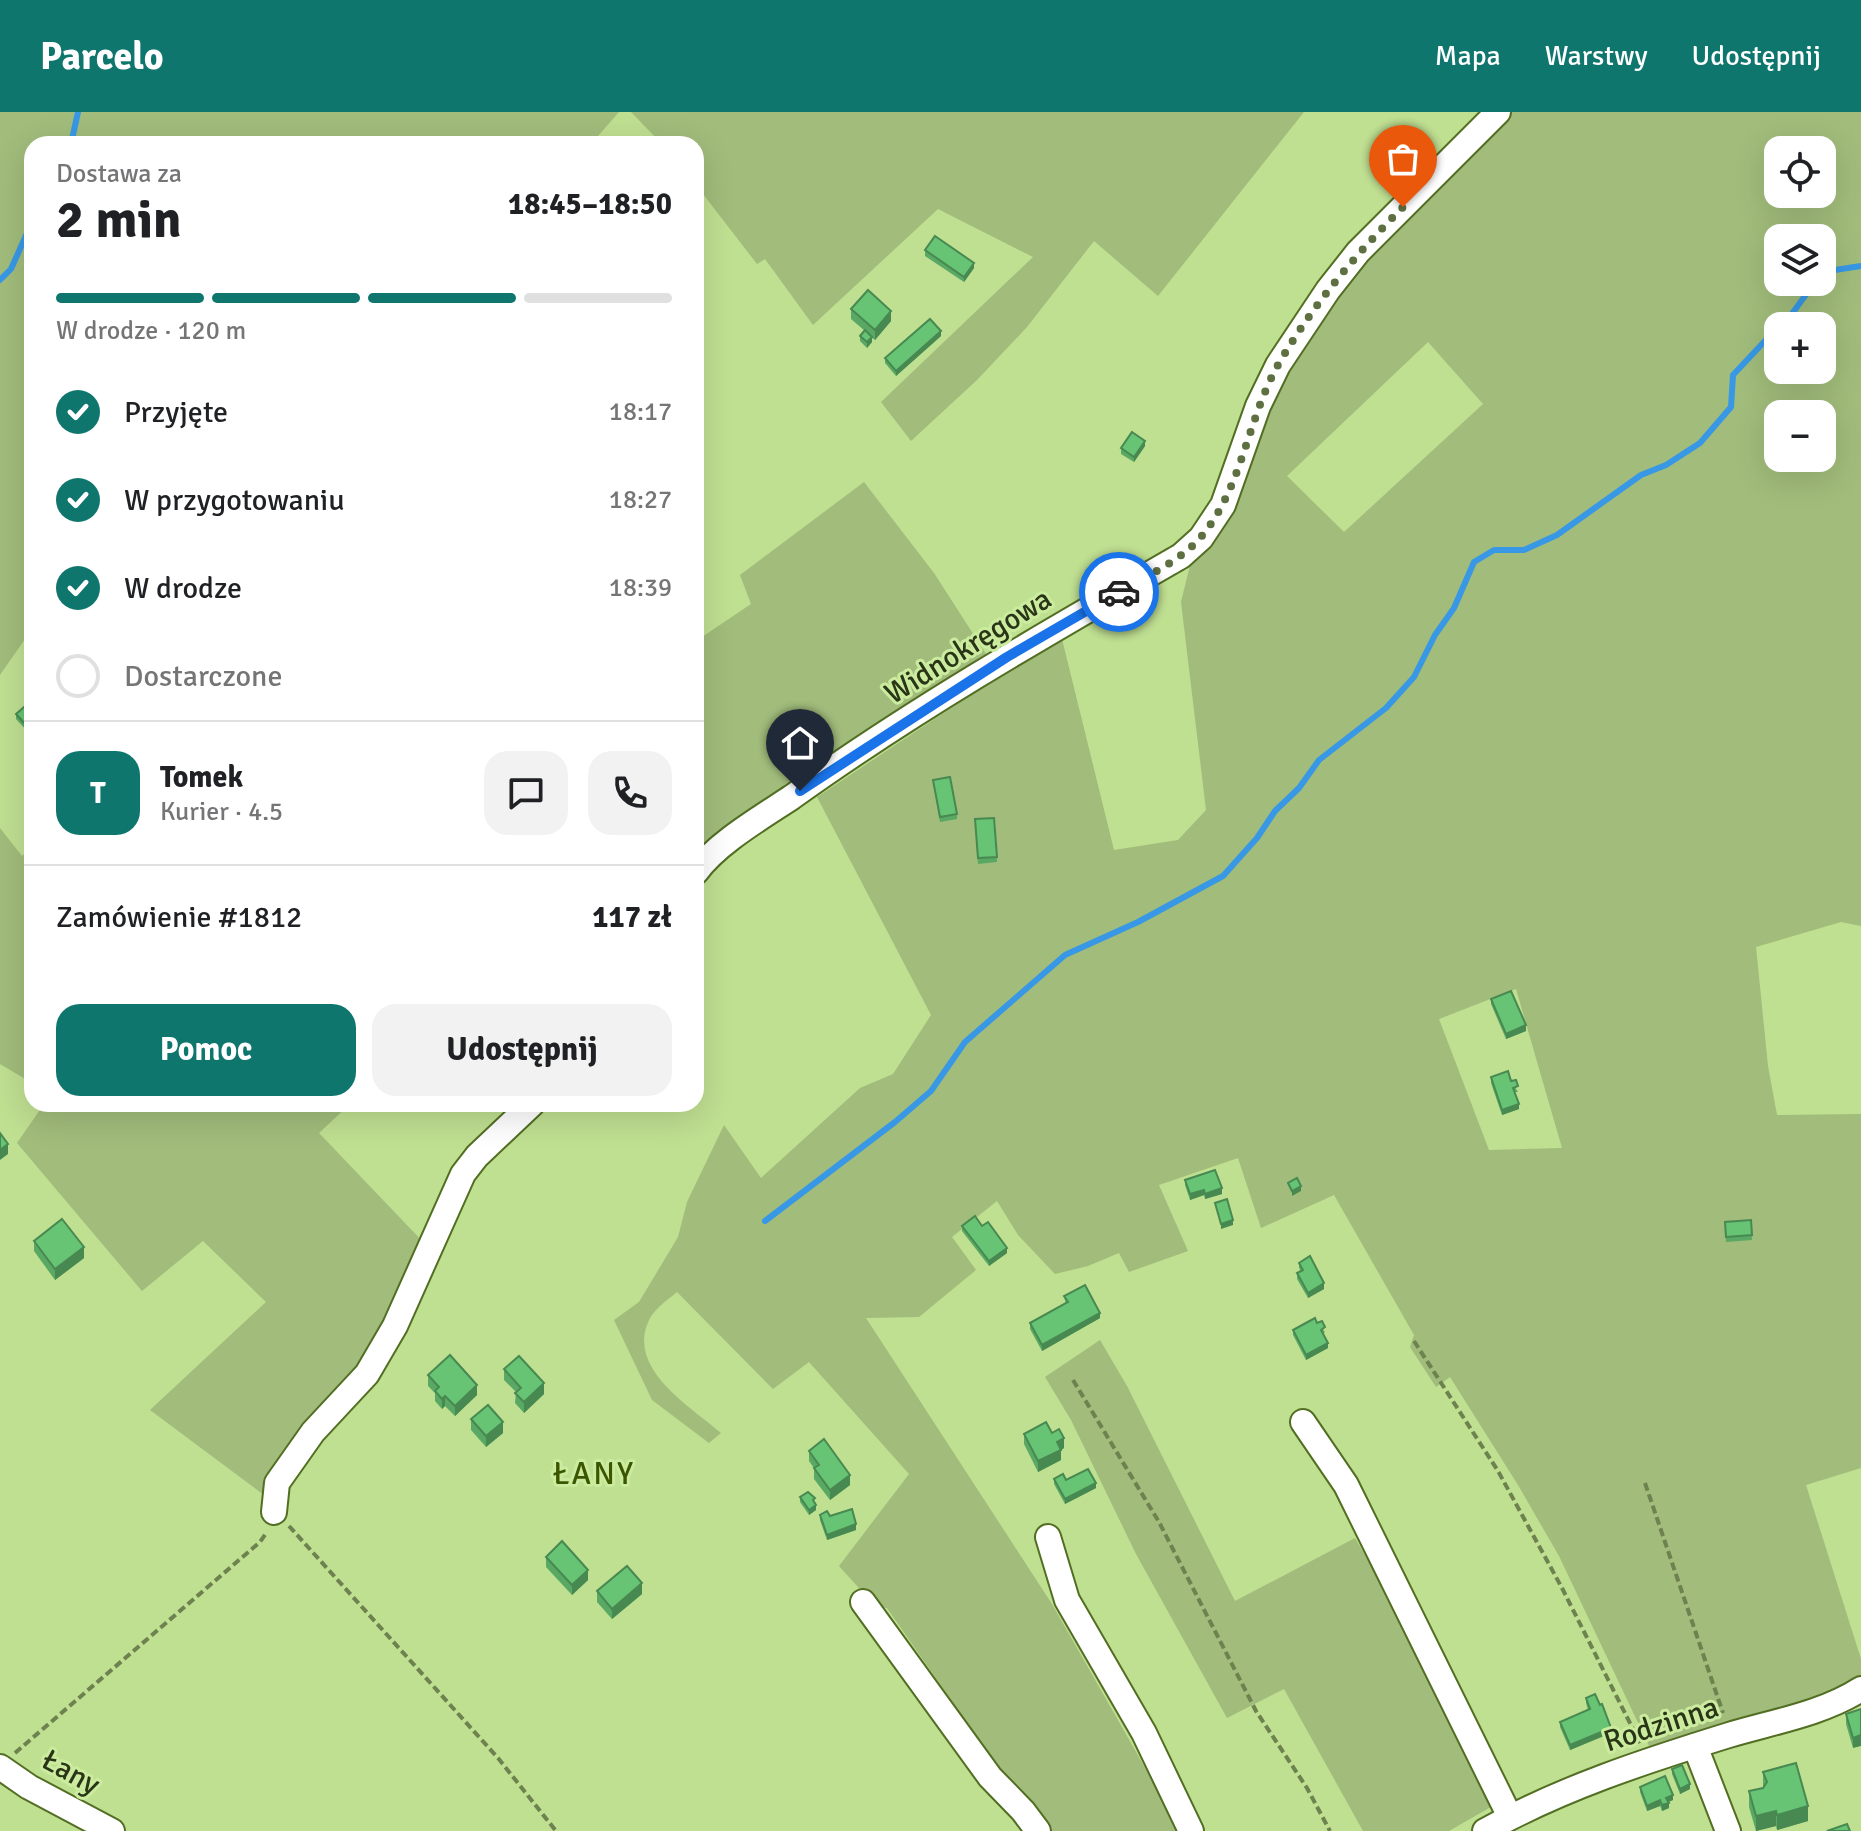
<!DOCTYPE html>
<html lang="pl">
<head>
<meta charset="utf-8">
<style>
	:root { --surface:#fff; --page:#f2f2f2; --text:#202124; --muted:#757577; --line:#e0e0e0; --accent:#0f766e }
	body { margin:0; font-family:Signika,sans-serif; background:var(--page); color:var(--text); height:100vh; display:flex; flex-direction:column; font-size:30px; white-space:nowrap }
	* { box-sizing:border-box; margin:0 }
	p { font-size:26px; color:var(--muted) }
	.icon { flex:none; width:44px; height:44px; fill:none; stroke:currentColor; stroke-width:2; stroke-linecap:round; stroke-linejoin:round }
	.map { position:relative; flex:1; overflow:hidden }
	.panel { position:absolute; left:24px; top:24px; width:680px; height:976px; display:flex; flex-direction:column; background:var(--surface); border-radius:24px; box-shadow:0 8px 32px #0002 }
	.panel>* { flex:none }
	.controls { position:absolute; left:1764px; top:24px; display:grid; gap:16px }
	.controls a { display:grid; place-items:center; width:72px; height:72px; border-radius:16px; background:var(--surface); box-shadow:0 8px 32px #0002; font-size:40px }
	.pin { position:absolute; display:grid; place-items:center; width:68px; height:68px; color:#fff; margin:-82px -34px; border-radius:50% 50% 50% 0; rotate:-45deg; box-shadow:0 0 8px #0007 }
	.pin .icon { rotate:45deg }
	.courier { position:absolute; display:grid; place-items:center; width:80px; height:80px; margin:-40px; border:6px solid #1a73e8; border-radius:50%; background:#fff; color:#222; box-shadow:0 2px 10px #0007 }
	.head em { font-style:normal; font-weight:700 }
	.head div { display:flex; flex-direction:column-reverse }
	.head { display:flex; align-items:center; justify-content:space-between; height:136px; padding:0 32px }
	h1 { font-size:52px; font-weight:700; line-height:60px }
	.bar { display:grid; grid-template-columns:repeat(4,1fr); gap:12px 8px; align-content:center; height:96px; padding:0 32px }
	.bar i { height:10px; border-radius:6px; background:var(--line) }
	.bar .current { background:var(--accent) }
	.bar p { grid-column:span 4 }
	.line { display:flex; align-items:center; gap:20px; padding:0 32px; border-top:2px solid var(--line) }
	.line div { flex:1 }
	.round { display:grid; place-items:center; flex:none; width:84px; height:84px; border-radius:24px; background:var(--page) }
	ol { padding:0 32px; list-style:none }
	li { display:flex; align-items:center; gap:24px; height:88px }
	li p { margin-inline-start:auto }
	li .icon { padding:8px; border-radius:50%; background:var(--accent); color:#fff; stroke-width:4 }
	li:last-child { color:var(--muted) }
	li i { width:44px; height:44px; border:4px solid var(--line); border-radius:50% }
	.primary-button { display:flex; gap:16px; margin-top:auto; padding:16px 32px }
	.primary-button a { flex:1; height:92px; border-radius:24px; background:var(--accent); color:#fff; font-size:32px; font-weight:700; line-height:92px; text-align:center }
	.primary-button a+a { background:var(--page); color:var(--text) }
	header { display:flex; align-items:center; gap:48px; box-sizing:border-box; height:112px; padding:0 40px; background:var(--accent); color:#fff }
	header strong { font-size:38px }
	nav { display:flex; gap:44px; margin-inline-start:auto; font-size:28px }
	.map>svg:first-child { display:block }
	.green { fill:#a1bc7b; fill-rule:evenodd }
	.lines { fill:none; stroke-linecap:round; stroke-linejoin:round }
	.stream { stroke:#3898e5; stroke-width:6 }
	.minor-casing { stroke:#526e22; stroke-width:28 }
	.path { stroke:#6d824e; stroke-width:4; stroke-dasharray:8 4; stroke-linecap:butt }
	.minor { stroke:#fff; stroke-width:24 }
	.wall { fill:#59a964 }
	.shaded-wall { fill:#488951 }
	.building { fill:#67c474; stroke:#488951; stroke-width:2 }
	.done { stroke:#5e7041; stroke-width:8; stroke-dasharray:0 14.4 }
	.route { stroke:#1a73e8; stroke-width:10 }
	.labels { text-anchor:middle; stroke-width:6; stroke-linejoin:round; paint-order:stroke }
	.street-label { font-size:30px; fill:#293516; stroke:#cbec9e }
	.neighbourhood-label { font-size:32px; letter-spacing:2px; fill:#3c5600; stroke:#cbec9e }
</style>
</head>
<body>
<header>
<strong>Parcelo</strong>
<nav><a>Mapa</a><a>Warstwy</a><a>Udostępnij</a></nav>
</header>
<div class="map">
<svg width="1861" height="1719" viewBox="0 0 1861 1719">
	<rect width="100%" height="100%" fill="#bfdf91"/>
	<g class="green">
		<path d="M0,0H619L591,32H32V517L0,563Z"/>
		<path d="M631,0H1304L1158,184L1094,129L1027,215L977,268L911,329L881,290L1033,145L938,97L813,213L765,147L757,152L696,73V32H662Z"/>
		<path d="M1504,0H1861V814L1841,810L1756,835L1768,954L1777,1003L1861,1002V1356L1806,1373L1861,1547V1564C1793,1596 1722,1616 1650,1636L1559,1444L1518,1373L1450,1265L1436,1275L1410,1235L1414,1223L1334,1083L1261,1116L1238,1046L1159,1073L1188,1139L1129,1160L1119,1141L1088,1154L1055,1162L1018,1123L997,1089L952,1125L976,1158L919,1205L866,1206L1052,1492L1181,1719H1046L978,1627L887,1496L876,1495L839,1454L909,1362L809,1250L773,1277L677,1180C666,1189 651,1199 647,1213C630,1259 691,1295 721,1321L709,1331L652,1288L614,1208L639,1190L678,1125L687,1090L724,1013L761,1066L860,976L893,962L931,903L817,685L1061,523L1114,738L1178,728L1206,698L1181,490L1195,433L1276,271L1354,153ZM1778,38H1822V82H1778ZM1778,126H1822V170H1778ZM1778,214H1822V258H1778ZM1428,230L1483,292L1344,420L1287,364ZM1778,302H1822V346H1778ZM1516,877L1562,1036H1561L1489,1038L1439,907Z"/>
		<path d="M864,370L934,461L990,548L696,742V529L751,492L740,463Z"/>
		<path d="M0,716L22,744L32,735V971L0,952Z"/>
		<path d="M44,992H350L319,1021L425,1132L364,1258L264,1383L150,1298L266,1190L203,1129L142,1179L17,1031Z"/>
		<path d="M1100,1228L1127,1274L1235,1489L1355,1426L1410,1519L1496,1692L1449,1719H1363L1284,1577L1227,1606L1136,1442L1071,1308L1045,1265Z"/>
	</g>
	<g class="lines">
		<g class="stream">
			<path d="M71,32L78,0"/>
			<path d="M1822,160L1861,154"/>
			<path d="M0,168L11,157L32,110"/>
			<path d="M1780,214L1789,206L1815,170"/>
			<path d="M765,1109L895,1010L931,979L965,930L1065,843L1138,810L1223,764L1257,726L1275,699L1299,676L1319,648L1386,596L1414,565L1435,523L1454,496L1474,450L1494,438H1524L1557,423L1641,363L1666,353L1700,331L1731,295L1733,263L1778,215"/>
		</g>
		<g class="minor-casing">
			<g id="minor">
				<path d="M696,760C717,731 762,705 792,685C916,596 1049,520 1181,444L1201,426L1223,393L1258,294L1278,253L1328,178L1358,140L1498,0"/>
				<path d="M1303,1310L1346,1373L1510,1705"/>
				<path d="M274,1400L277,1371L313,1320L367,1262L395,1214L463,1062L477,1044L532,992"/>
				<path d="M1048,1425L1067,1488L1144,1621L1191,1719"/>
				<path d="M863,1490L990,1665L1023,1699L1038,1719"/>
				<path d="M1695,1634L1728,1719"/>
				<path d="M0,1655L29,1675L112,1719"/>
				<path d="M1485,1719C1562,1676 1645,1649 1729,1623C1772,1610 1822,1602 1861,1577"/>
			</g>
		</g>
		<g class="path">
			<path d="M1414,1229L1498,1359L1562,1476L1640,1631"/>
			<path d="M1073,1268L1159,1410L1256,1599L1307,1676L1330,1719"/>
			<path d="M1645,1371L1723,1601"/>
			<path d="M289,1414L498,1646L556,1719"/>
			<path d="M15,1641L260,1430L267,1420"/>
		</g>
		<use href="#minor" class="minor"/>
	</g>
	<g class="wall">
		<path d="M925,138L974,156L964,170L925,144Z"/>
		<path d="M851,197L891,209L875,228L872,226V230L867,236L860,229V224L865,219L851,207Z"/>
		<path d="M941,224L896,264L885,251V246Z"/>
		<path d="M1145,334L1134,350L1121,342V336Z"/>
		<path d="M32,588V616L28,620L16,607V602Z"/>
		<path d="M933,668L957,702V707L940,710Z"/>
		<path d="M975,712L997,745V750L978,752Z"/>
		<path d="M1491,887L1526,919L1506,927L1491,892Z"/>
		<path d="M1491,965L1511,969L1518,980H1515L1519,997L1502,1003L1491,971Z"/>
		<path d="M1185,1068L1222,1082L1205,1087L1204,1083L1190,1088L1185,1073Z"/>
		<path d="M1751,1108L1752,1128L1726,1130L1725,1110Z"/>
		<path d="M962,1114L1007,1141L989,1154L962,1119Z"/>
		<path d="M34,1129L84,1146L55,1168L34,1139Z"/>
		<path d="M1299,1151L1324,1177L1308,1186L1297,1167V1161L1301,1159L1299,1156Z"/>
		<path d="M1064,1184L1100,1206L1042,1239L1030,1217V1211L1066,1192Z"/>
		<path d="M1317,1211L1325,1220L1323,1222L1328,1236L1306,1248L1293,1223V1218Z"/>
		<path d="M504,1257L544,1282L524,1301L515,1291L516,1280L504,1268Z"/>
		<path d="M428,1263L477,1283L455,1304L445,1294L442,1297L435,1289V1281L428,1274Z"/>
		<path d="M471,1307L503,1321L486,1335L471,1318Z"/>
		<path d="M1052,1321L1064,1336L1061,1338V1348L1038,1360L1024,1332V1322Z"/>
		<path d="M809,1339L850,1373L830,1388L814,1367V1356L809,1349Z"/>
		<path d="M1054,1367L1066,1368L1096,1376L1065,1392L1054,1372Z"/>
		<path d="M800,1385L815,1391L816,1398L809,1403L800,1390Z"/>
		<path d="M820,1403L830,1404L856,1418L827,1428L820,1408Z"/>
		<path d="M546,1445L588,1468L572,1483L546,1455Z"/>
		<path d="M597,1479L642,1482L612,1507L597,1490Z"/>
		<path d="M1586,1586L1611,1621L1570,1638L1560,1615V1610L1588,1598L1586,1591Z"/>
		<path d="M1861,1597L1853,1636L1846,1612V1602Z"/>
		<path d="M1672,1657L1690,1677L1680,1682L1672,1662Z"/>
		<path d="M1763,1660L1808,1709L1777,1718L1776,1714L1756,1719L1749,1695V1679L1763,1676Z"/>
		<path d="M1640,1675L1673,1688L1668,1690L1669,1696L1662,1699L1660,1694L1647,1699L1640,1680Z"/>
	</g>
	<g class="shaded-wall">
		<path d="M974,151V156L964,170V165Z"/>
		<path d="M891,199V209L875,228V218Z"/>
		<path d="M941,219V224L896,264V259Z"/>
		<path d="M872,225V230L867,236V230Z"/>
		<path d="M1145,329V334L1134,350V345Z"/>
		<path d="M1526,913V919L1506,927V922Z"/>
		<path d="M1519,992V997L1502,1003V998Z"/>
		<path d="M8,1032V1042L0,1048V1038Z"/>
		<path d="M1301,1074V1079L1292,1084V1079Z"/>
		<path d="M1222,1076V1082L1205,1087V1082Z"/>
		<path d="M1204,1078V1083L1190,1088V1082Z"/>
		<path d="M1233,1108V1113L1221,1117V1112Z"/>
		<path d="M84,1135V1146L55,1168V1157Z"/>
		<path d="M1007,1136V1141L989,1154V1149Z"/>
		<path d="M1324,1171V1177L1308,1186V1181Z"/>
		<path d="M1100,1201V1206L1042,1239V1233Z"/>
		<path d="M1328,1231V1236L1306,1248V1243Z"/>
		<path d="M544,1271V1282L524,1301V1290Z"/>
		<path d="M477,1273V1283L455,1304V1294Z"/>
		<path d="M445,1284V1294L442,1297V1287Z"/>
		<path d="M503,1310V1321L486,1335V1324Z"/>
		<path d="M1064,1326V1336L1061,1338V1348L1038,1360V1349L1057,1330Z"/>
		<path d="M850,1363V1373L830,1388V1378Z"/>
		<path d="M1096,1371V1376L1065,1392V1387Z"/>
		<path d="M816,1393V1398L809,1403V1398Z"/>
		<path d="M856,1412V1418L827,1428V1423Z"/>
		<path d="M588,1458V1468L572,1483V1473Z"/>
		<path d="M642,1471V1482L612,1507V1497Z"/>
		<path d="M1611,1616V1621L1570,1638V1633Z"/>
		<path d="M1861,1623V1634L1853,1636V1626Z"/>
		<path d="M1690,1672V1677L1680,1682V1677Z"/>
		<path d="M1673,1683V1688L1666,1691V1686Z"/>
		<path d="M1660,1688V1694L1647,1699V1694Z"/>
		<path d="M1669,1691V1696L1662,1699V1693Z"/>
		<path d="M1808,1694V1709L1777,1718V1703Z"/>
		<path d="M1776,1699V1714L1756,1719V1704Z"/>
	</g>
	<g class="building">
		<path d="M935,124L974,151L964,165L925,138Z"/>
		<path d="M868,178L891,199L875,218L851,197Z"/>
		<path d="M930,207L941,219L896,259L885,246Z"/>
		<path d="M865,218L872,225L867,230L860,224Z"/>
		<path d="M1132,320L1145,329L1134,345L1121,336Z"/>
		<path d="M32,588V610L28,615L16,602Z"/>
		<path d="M950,665L957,702L940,705L933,668Z"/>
		<path d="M994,706L997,745L978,746L975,707Z"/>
		<path d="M1511,879L1526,913L1506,922L1491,887Z"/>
		<path d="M1508,959L1511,969L1516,968L1518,974L1513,976L1519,992L1502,998L1491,965Z"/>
		<path d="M0,1021L8,1032L0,1038Z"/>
		<path d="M1215,1058L1222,1076L1205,1082L1204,1078L1190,1082L1185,1068Z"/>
		<path d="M1297,1066L1301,1074L1292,1079L1288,1071Z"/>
		<path d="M1227,1087L1233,1108L1221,1112L1215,1091Z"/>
		<path d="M975,1104L982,1114L988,1110L1007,1136L989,1149L962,1114Z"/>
		<path d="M62,1107L84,1135L55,1157L34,1129Z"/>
		<path d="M1751,1108L1752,1123L1726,1125L1725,1110Z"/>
		<path d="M1310,1144L1324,1171L1308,1181L1297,1161L1303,1158L1299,1151Z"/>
		<path d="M1085,1173L1100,1201L1042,1233L1030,1211L1068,1190L1064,1184Z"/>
		<path d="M1315,1206L1317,1211L1322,1209L1325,1215L1321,1218L1328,1231L1306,1243L1293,1218Z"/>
		<path d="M450,1243L477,1273L455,1294L445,1284L442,1287L435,1279L439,1275L428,1263Z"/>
		<path d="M519,1244L544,1271L524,1290L515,1281L521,1276L504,1257Z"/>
		<path d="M488,1293L503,1310L486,1324L471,1307Z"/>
		<path d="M1046,1310L1052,1321L1059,1317L1064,1326L1057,1330L1061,1338L1038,1349L1024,1322Z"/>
		<path d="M824,1327L850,1363L830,1378L814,1356L819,1353L809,1339Z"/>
		<path d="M1088,1357L1096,1371L1065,1387L1054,1367L1063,1362L1066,1368Z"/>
		<path d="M808,1380L815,1386L813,1388L816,1393L809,1398L800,1385Z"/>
		<path d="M852,1397L856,1412L827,1423L820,1403L827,1399L830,1404Z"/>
		<path d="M562,1429L588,1458L572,1473L546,1445Z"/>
		<path d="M627,1454L642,1471L612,1497L597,1479Z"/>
		<path d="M1595,1582L1600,1593L1602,1592L1611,1616L1570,1633L1560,1610L1590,1597L1586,1586Z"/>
		<path d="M1861,1597V1623L1853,1626L1846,1602Z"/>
		<path d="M1796,1651L1808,1694L1777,1703L1776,1699L1756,1704L1749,1679L1763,1676L1767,1670L1763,1660Z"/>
		<path d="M1682,1653L1690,1672L1680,1677L1672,1657Z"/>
		<path d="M1665,1664L1673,1683L1666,1686L1669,1691L1662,1693L1660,1688L1647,1694L1640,1675Z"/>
		<path d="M1847,1712L1850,1719H1827Z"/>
	</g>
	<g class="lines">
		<path class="done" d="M1119,480C1146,464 1179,450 1200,426C1242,378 1247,308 1278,253C1312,194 1355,143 1403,95"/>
		<path class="route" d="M800,679L1007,545L1119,480"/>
	</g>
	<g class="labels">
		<g class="street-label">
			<text transform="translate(968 534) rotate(-32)" y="10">Widnokręgowa</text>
			<text transform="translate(1661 1612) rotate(-18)" y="10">Rodzinna</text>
			<text transform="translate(71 1660) rotate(29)" y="10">Łany</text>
		</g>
		<g class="neighbourhood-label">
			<text x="594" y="1372">ŁANY</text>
		</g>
	</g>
</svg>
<div class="controls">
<a><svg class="icon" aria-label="locate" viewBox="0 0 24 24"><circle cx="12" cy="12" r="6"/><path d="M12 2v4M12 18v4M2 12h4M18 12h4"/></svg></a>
<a><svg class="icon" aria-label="layers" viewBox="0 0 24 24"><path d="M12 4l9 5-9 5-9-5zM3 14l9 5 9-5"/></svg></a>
<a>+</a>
<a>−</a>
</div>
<div class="pin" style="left:1403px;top:95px;background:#ea580c"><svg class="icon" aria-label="bag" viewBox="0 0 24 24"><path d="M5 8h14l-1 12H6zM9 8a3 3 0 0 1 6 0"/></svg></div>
<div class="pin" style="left:800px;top:679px;background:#1f2937"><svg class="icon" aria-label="home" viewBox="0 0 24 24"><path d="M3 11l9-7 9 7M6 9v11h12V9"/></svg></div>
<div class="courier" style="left:1119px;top:480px"><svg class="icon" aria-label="car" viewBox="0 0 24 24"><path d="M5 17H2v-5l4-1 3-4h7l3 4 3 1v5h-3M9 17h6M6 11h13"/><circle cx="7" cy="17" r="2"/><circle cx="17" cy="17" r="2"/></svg></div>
<section class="panel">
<div class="head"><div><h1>2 min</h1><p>Dostawa za</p></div><em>18:45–18:50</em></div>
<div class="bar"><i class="current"></i><i class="current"></i><i class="current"></i><i></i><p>W drodze · 120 m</p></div>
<ol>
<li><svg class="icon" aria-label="check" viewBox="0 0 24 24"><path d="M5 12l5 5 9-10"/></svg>Przyjęte<p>18:17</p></li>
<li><svg class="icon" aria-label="check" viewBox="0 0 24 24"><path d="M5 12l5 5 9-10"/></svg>W przygotowaniu<p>18:27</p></li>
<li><svg class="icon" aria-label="check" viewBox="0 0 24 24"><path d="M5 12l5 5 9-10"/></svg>W drodze<p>18:39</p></li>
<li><i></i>Dostarczone</li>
</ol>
<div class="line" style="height:144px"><b class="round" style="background:var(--accent);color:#fff">T</b><div><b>Tomek</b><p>Kurier · 4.5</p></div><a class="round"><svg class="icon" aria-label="chat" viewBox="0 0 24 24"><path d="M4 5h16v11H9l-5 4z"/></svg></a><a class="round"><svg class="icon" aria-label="phone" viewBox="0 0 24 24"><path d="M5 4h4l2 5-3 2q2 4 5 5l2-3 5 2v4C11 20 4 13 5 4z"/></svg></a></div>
<div class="line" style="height:104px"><div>Zamówienie #1812</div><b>117 zł</b></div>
<div class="primary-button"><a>Pomoc</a><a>Udostępnij</a></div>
</section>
</div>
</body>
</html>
